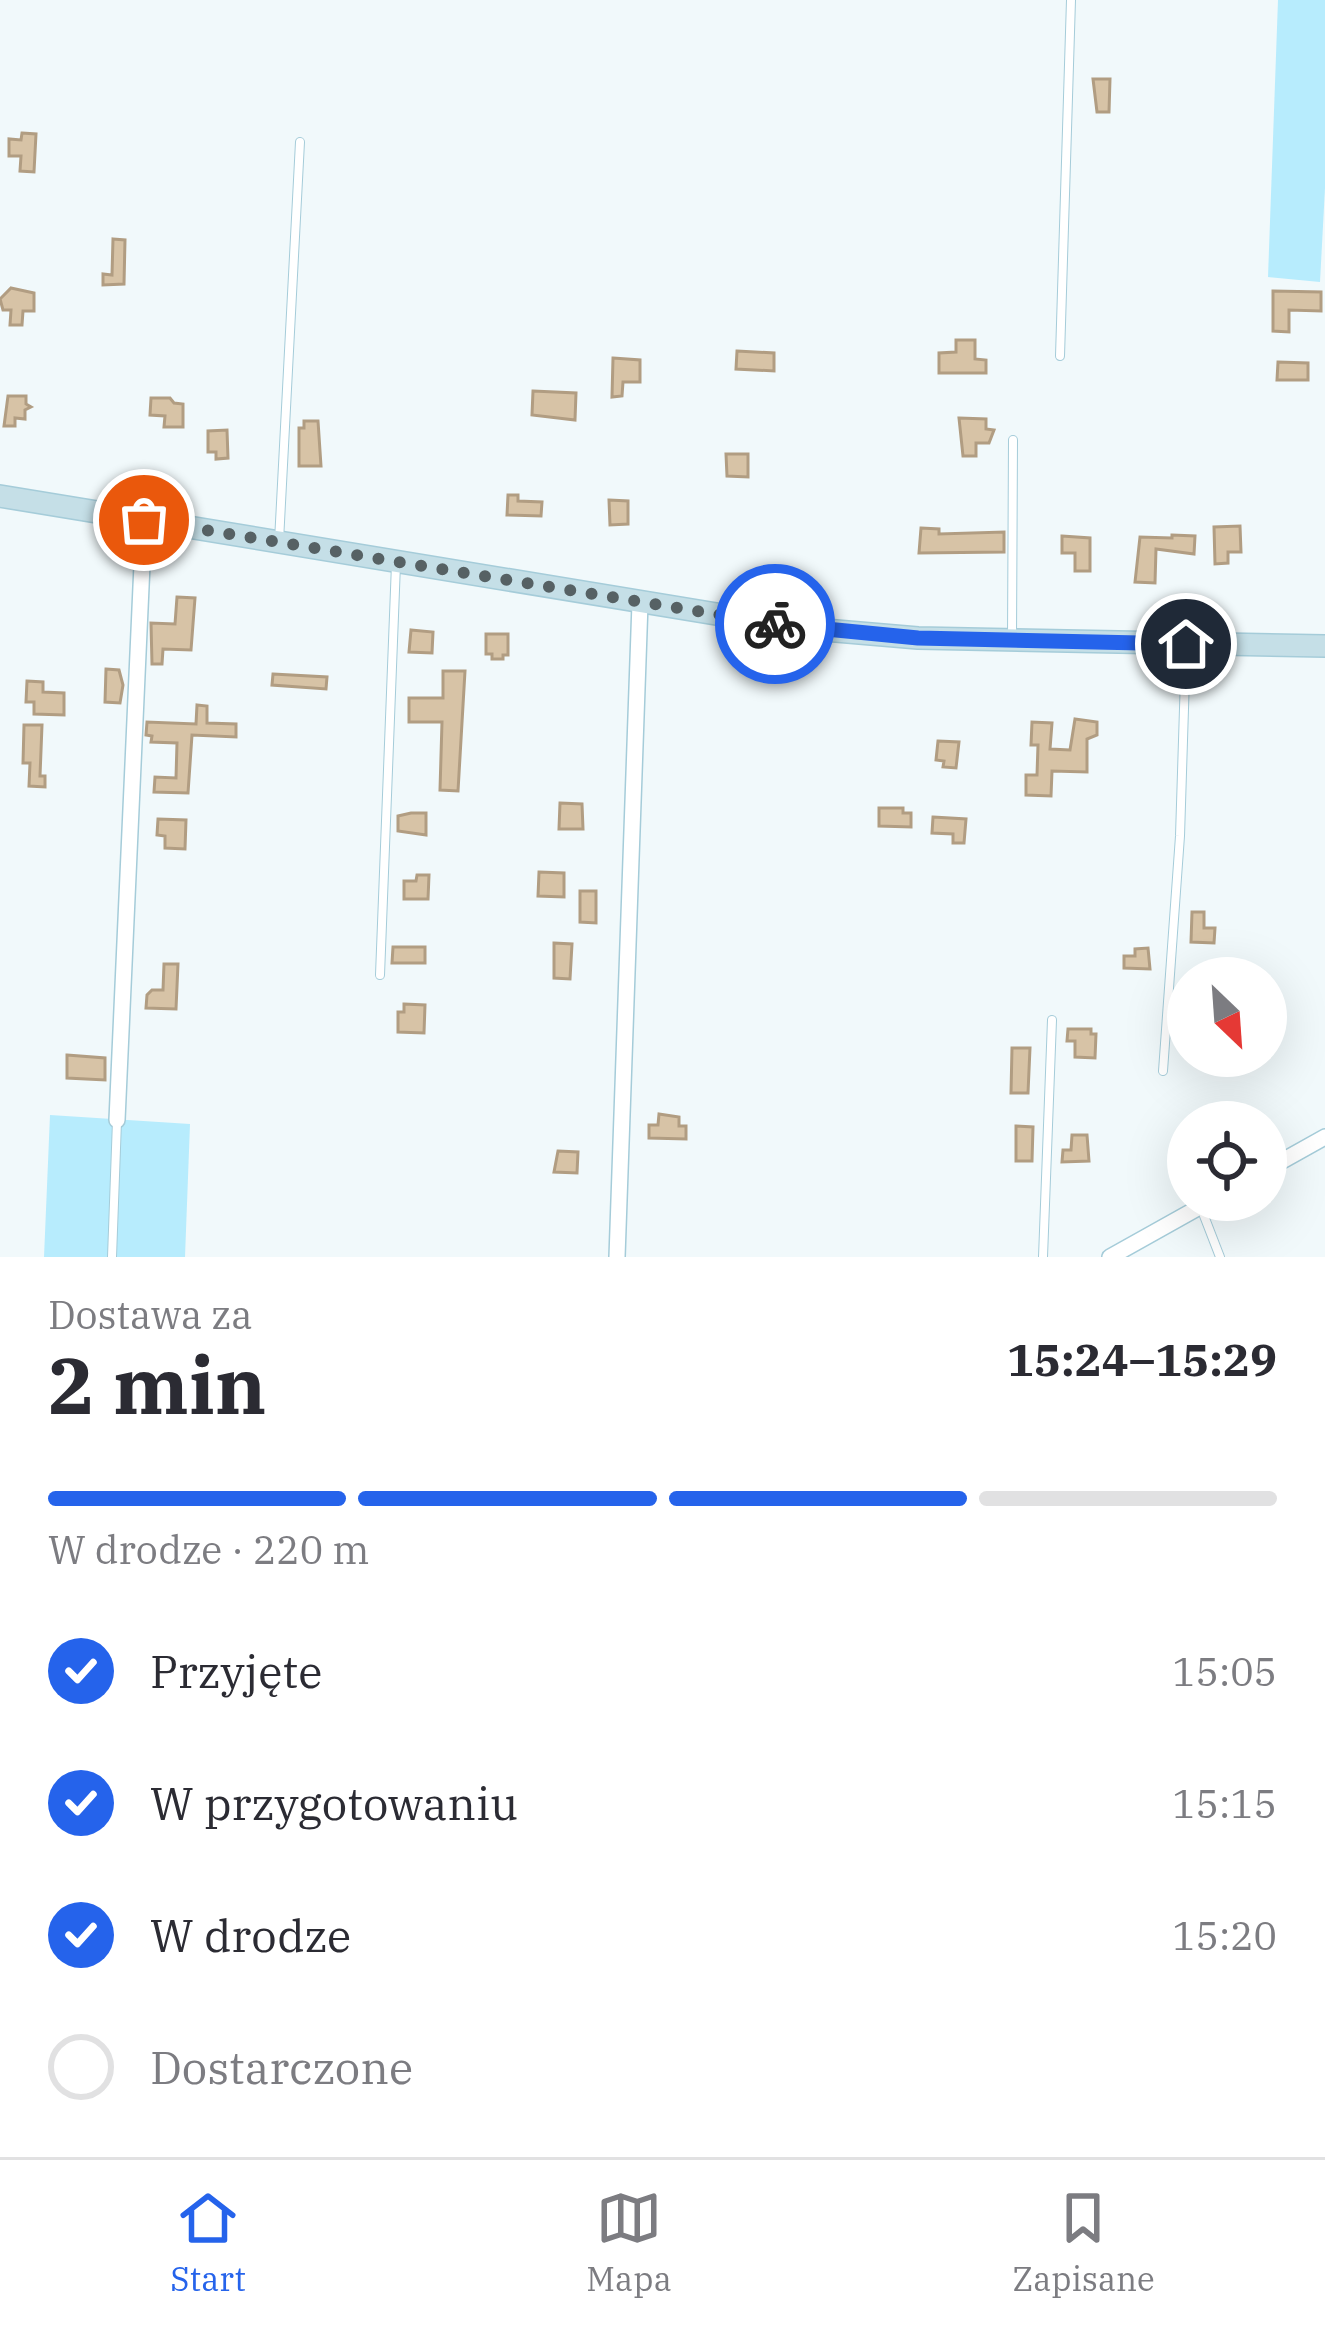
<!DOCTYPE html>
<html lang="pl">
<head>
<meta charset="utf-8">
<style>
	:root { --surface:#fff; --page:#f7f7f7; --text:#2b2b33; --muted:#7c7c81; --line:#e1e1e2; --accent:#2563eb }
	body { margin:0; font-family:"IBM Plex Serif",serif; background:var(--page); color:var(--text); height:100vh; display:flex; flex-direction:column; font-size:45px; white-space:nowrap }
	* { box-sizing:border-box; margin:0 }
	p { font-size:39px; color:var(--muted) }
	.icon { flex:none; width:66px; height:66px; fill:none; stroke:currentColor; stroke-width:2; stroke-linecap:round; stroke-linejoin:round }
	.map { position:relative; height:1257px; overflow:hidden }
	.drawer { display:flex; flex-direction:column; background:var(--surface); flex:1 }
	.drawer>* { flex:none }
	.needle { width:78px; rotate:155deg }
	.controls { position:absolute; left:1167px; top:957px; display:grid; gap:24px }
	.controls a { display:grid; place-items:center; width:120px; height:120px; border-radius:50%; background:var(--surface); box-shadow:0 12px 48px #0002; font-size:60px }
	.pin { position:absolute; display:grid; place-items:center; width:102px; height:102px; color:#fff; margin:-51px; border:6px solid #fff; border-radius:50%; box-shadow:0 3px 12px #0007 }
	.courier { position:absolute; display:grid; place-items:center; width:120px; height:120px; margin:-60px; border:9px solid #2563eb; border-radius:50%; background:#fff; color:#222; box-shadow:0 3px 15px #0007 }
	.overview em { font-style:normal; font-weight:700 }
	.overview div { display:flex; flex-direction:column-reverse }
	.overview { display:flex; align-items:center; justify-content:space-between; height:204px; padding:0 48px }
	h1 { font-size:78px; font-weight:700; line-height:90px }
	.bar { display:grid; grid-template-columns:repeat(4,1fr); gap:18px 12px; align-content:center; height:144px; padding:0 48px }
	.bar i { height:15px; border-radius:9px; background:var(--line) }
	.bar .current { background:var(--accent) }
	.bar p { grid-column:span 4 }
	ol { padding:0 48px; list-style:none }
	li { display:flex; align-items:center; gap:36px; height:132px }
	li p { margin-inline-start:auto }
	li .icon { padding:12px; border-radius:50%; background:var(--accent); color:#fff; stroke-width:4 }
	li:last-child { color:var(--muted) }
	li i { width:66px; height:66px; border:6px solid var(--line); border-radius:50% }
	.dock { display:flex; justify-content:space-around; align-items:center; height:168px; border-top:3px solid var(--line); background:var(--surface); font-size:33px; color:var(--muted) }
	.dock a { display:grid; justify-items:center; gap:6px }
	.dock .current { color:var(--accent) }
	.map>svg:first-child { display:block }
	.green { fill:#b7ecfd }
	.building { fill:#d7c3a6; stroke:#b19d82; stroke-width:3 }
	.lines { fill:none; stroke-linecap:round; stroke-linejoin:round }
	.lane-casing { stroke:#a5ccd9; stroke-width:10 }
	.street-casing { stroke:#a5ccd9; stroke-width:18 }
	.secondary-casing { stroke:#a5ccd9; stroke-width:24 }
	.lane { stroke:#fff; stroke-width:8 }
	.street { stroke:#fff; stroke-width:15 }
	.secondary { stroke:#c5dfe7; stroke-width:21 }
	.done { stroke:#566164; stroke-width:12; stroke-dasharray:0 21.6 }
	.route { stroke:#2563eb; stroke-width:15 }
</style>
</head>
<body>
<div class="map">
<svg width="1325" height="1257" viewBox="0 0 1325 1257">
	<rect width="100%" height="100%" fill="#f1f9fb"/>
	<g class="green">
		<path d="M1278,0H1325V188L1320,282L1268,277Z"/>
		<path d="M50,1115L190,1124L185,1257H44Z"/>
	</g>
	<g class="building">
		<path d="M1093,79H1110L1109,112H1097Z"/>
		<path d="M22,133L36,134L34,172L20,171L21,156H9V139L21,140Z"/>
		<path d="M113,239L125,240L124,284L103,285V274L112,275Z"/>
		<path d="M11,288L34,293V311H23L22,325H10L11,310H3L0,299Z"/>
		<path d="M1273,291L1321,292V311L1289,310V332L1273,331Z"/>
		<path d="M956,340H975V359L986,360V373H939V353L956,352Z"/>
		<path d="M737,351L774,353V371L736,369Z"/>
		<path d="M613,358L640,360V382H623L622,396L612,397Z"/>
		<path d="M1278,362L1308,363V380H1277Z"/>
		<path d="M533,391L576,393L575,420L532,415Z"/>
		<path d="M8,396H26V404L31,407L25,410V419L15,418V426H4Z"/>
		<path d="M151,398H170L174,403L183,404V427H164L165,416L150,415Z"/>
		<path d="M959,418L986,419V429L994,430L989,443H976V456H963Z"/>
		<path d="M304,421H318L321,466H299V428H304Z"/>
		<path d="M227,430L228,458L216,459V452H208V431Z"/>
		<path d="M726,454H748V477L727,476Z"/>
		<path d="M508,495H518V501L542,502L541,516L507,515Z"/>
		<path d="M609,500L628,501V524L610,525Z"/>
		<path d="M1240,526L1241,552H1228V563L1215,564L1214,527Z"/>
		<path d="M921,528L939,529V534L1004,532V552L919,553Z"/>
		<path d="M1172,535L1195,536L1194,554L1156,549L1155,583L1135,582L1140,537L1172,538Z"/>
		<path d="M1062,536L1090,538V571H1075V553H1062Z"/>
		<path d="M177,597L195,598L191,650L163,649L162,664H152L151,623L175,624Z"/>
		<path d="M411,630L433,632L432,653L409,652Z"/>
		<path d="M486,634H508V655H503V659H492V654H486Z"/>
		<path d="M106,669L119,670L123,685L120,703L105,702Z"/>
		<path d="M443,671H465L458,791L440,790L442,722H409V698H443Z"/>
		<path d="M273,674L327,677L326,689L272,685Z"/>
		<path d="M27,681L43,682V692L64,693V715L34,714V702H26Z"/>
		<path d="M197,705L207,706V723L236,724V737L192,735L188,793L154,792L155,777L176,778L177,743L151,742L152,736L146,735L147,722L196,724Z"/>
		<path d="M1075,719L1097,722V735L1087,739V772L1052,771L1051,796L1026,795V775H1037L1038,745H1031L1032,722L1052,723L1050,749L1070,750Z"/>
		<path d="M24,725H42L40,776H45V787L29,786L30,763H23Z"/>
		<path d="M938,741L959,742L956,768L943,767L944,761L936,760Z"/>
		<path d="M560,803L582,804L583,829H559Z"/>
		<path d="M879,808H903V813H911V827L879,826Z"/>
		<path d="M411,813H426V835L398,831V816Z"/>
		<path d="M933,817L966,819L964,843H953V834L932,833Z"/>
		<path d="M158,819L186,820L185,849L165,848V836L157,835Z"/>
		<path d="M539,872L564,873V897L538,896Z"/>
		<path d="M417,875H429L428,899H404V881H416Z"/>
		<path d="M580,891H596V923L580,922Z"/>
		<path d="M1192,912H1204V928H1215L1214,943L1191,942Z"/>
		<path d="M554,943L572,944L570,979L554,978Z"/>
		<path d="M393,947H425V963H392Z"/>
		<path d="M1148,948L1150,969L1124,968V956H1135V949Z"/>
		<path d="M164,964H178L176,1009L146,1008L147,995L152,990H163Z"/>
		<path d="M404,1004L425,1005L424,1033L398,1032V1012H404Z"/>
		<path d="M1068,1029H1091V1034H1096L1095,1058L1075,1057V1041H1067Z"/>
		<path d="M1012,1048H1030L1028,1093H1011Z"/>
		<path d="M67,1055L105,1058V1080L67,1078Z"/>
		<path d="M659,1114L679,1117V1126H686V1139L649,1138V1125H658Z"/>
		<path d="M1016,1126L1033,1127L1032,1161H1016Z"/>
		<path d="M1072,1135H1087L1089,1161L1062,1162L1063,1150H1071Z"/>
		<path d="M558,1151L578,1152L577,1173L554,1172Z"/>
	</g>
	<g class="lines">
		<g class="lane-casing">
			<g id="lane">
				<path d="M1060,356L1071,0"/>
				<path d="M279,541L300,142"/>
				<path d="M1012,639L1013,440"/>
				<path d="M380,975L396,564"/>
				<path d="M1163,1071L1180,836L1186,645"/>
				<path d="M1201,1208L1220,1257"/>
				<path d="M112,1257L117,1121"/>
				<path d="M1043,1257L1052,1020"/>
			</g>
		</g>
		<g class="street-casing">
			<g id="street">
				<path d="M117,1120L144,520"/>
				<path d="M1266,1170L1325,1137"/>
				<path d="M617,1257L640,603"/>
				<path d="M1110,1257L1212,1200"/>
			</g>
		</g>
		<g class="secondary-casing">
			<path id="secondary" d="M0,496L801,628L918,638L1325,646"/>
		</g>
		<use href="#lane" class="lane"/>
		<use href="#street" class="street"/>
		<use href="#secondary" class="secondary"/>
	</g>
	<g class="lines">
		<path class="done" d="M144,520L775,624"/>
		<path class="route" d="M775,624L918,638L1186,644"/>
	</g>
</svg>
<div class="controls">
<a><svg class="needle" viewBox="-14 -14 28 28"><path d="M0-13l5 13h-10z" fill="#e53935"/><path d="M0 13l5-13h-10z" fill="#7c7c81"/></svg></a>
<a><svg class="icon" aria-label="locate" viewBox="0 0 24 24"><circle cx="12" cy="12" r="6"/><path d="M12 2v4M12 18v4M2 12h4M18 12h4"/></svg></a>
</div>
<div class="pin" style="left:144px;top:520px;background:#ea580c"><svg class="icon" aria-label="bag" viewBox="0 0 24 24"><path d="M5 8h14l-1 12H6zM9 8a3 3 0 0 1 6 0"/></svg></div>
<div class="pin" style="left:1186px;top:644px;background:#1f2937"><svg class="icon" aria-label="home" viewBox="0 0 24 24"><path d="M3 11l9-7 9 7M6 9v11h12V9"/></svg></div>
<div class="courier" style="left:775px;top:624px"><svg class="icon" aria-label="bike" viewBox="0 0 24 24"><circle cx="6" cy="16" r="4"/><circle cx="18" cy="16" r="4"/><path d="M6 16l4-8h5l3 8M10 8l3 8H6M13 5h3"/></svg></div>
</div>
<section class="drawer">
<div class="overview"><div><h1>2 min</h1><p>Dostawa za</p></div><em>15:24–15:29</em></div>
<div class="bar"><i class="current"></i><i class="current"></i><i class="current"></i><i></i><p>W drodze · 220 m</p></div>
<ol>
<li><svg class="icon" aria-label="check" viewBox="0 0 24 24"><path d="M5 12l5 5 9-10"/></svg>Przyjęte<p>15:05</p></li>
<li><svg class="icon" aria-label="check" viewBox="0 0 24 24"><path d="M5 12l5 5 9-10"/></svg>W przygotowaniu<p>15:15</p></li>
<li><svg class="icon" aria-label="check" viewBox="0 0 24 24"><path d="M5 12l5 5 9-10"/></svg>W drodze<p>15:20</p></li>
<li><i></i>Dostarczone</li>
</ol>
</section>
<nav class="dock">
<a class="current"><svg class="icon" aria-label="home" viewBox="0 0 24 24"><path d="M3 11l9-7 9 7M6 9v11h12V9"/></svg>Start</a>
<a><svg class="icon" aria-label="map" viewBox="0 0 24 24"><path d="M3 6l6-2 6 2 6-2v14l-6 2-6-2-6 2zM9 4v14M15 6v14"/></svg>Mapa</a>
<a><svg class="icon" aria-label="saved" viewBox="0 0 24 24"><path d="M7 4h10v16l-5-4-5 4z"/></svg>Zapisane</a>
</nav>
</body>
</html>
